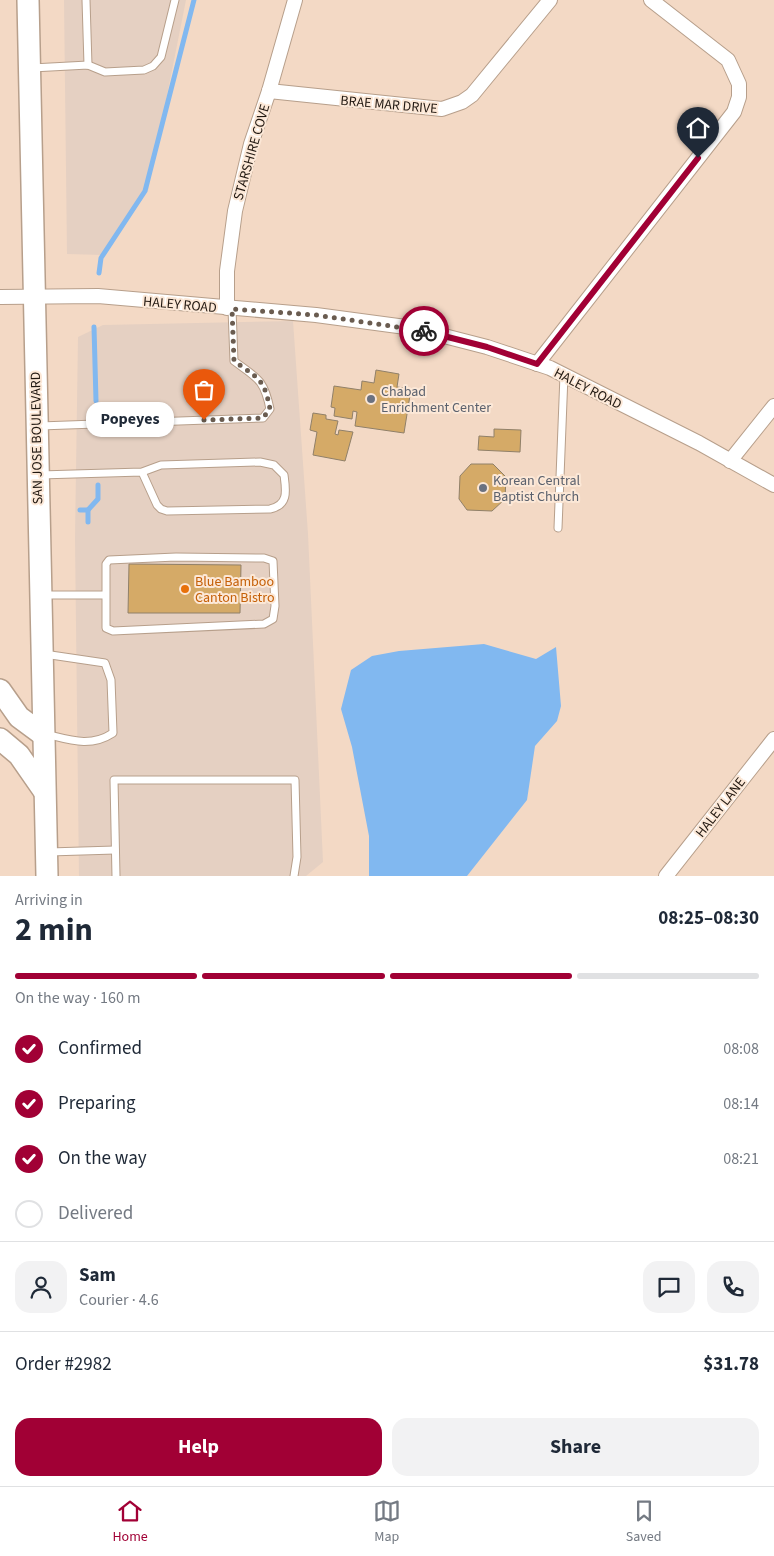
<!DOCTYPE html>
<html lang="en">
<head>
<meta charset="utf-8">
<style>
	:root { --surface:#fff; --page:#f2f2f3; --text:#1f2937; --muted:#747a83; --line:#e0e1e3; --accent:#a10035 }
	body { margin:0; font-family:"Source Sans 3",sans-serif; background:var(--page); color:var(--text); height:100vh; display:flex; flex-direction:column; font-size:19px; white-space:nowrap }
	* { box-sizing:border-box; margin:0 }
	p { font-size:16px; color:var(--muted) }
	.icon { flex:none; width:28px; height:28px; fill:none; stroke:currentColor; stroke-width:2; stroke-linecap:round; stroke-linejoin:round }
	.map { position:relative; height:876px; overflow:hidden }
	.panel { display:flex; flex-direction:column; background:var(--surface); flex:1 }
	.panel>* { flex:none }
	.pin { position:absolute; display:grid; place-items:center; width:42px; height:42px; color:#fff; margin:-51px -21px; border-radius:50% 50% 50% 0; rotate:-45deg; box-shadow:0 0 5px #0007 }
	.pin .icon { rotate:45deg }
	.courier { position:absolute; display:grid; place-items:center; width:50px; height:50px; margin:-25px; border:4px solid #a10035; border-radius:50%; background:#fff; color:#222; box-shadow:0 1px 6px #0007 }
	.bubble { position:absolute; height:35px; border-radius:15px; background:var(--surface); box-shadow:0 1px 4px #0004; font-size:16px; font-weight:700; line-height:35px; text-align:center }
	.head em { font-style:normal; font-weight:700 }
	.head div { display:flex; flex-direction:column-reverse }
	.head { display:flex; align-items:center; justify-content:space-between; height:85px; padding:0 15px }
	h1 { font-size:32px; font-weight:700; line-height:38px }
	.bar { display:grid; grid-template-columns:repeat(4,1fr); gap:8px 5px; align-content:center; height:60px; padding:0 15px }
	.bar i { height:6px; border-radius:4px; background:var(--line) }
	.bar .selected { background:var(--accent) }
	.bar p { grid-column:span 4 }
	.line { display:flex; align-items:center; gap:12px; padding:0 15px; border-top:1px solid var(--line) }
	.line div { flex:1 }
	.round { display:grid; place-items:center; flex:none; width:52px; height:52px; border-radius:15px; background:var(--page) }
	ol { padding:0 15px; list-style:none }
	li { display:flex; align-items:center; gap:15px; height:55px }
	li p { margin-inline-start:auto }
	li .icon { padding:5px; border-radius:50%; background:var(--accent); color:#fff; stroke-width:4 }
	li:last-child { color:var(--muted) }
	li i { width:28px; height:28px; border:2px solid var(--line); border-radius:50% }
	.button { display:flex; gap:10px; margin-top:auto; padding:10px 15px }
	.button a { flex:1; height:58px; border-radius:15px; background:var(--accent); color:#fff; font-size:20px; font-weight:700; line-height:58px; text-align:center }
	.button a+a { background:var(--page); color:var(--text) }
	.tab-bar { display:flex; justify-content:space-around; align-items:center; height:70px; border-top:1px solid var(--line); background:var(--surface); font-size:14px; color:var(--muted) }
	.tab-bar a { display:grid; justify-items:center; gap:2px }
	.tab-bar .selected { color:var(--accent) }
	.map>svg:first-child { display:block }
	.commercial { fill:#e5d0c2 }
	.water { fill:#81b8f0 }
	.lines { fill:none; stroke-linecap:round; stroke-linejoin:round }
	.stream { stroke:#81b8f0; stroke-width:5 }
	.building { fill:#d5aa67; stroke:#908069 }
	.service-casing { stroke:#b79f8b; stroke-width:9 }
	.minor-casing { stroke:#b79f8b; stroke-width:16 }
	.primary-casing { stroke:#b79f8b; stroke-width:24 }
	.service { stroke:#fff; stroke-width:7 }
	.minor { stroke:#fff; stroke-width:14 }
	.primary { stroke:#fff; stroke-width:21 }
	.done { stroke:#6a5c50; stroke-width:5; stroke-dasharray:0 9 }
	.route { stroke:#a10035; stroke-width:6 }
	.worship-dot { fill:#6b7280; stroke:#fce8d7; stroke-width:2 }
	.food-dot { fill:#e8710a; stroke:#fce8d7; stroke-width:2 }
	.labels { text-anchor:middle; stroke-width:4; stroke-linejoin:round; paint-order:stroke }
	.street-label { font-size:14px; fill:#211811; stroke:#fce8d7 }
	.worship-label { font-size:14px; fill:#5b616d; stroke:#fce8d7; text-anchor:start }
	.food-label { font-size:14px; fill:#c56008; stroke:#fce8d7; text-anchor:start }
</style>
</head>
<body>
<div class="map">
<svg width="774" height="876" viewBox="0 0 774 876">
	<rect width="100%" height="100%" fill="#f3d9c5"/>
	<g class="commercial">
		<path d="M64,0H186L148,191L103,255L67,254Z"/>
		<path d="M293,321L308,534L323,862L306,876H79L75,539L78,337L103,325Z"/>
	</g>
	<path class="water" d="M484,644L536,659L556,647L561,706L557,721L535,746L527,800L467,876H369V836L352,747L341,709L351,670L372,656L399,651Z"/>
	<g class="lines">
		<g class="stream">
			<path d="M99,273L101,258L145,191L194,0"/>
			<path d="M94,327L96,401"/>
			<path d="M80,510H88"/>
			<path d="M88,522V510L98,499V485"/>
		</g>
	</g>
	<g class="building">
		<path d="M376,370L399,374L397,387L411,389L404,433L355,426L357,412L353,411L352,419L334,416L335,408L331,407L334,386L361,390L362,381L374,383Z"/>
		<path d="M313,413L326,415V419L338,421L335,434L338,435L339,430L353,432L345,461L313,455L317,432L310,430Z"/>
		<path d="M494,429L521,430L520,452L478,450L479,436L494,437Z"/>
		<path d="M471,464H493L506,477L505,499L492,511L467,510L459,499L460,476Z"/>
		<path d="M129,564L241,565L240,613H128Z"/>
	</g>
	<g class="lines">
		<g class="service-casing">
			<g id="service">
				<path d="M86,0L88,65"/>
				<path d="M32,68L88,65L105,72L144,70L153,66L161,57L175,0"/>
				<path d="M40,426L263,418L270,409C264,379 257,378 234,361L232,309"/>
				<path d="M40,475L142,472L161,465L260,462L274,465L284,475C286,490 289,505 270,509L167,511L161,509L157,505L142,472"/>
				<path d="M558,528L564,375"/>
				<path d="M176,557L264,558L273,561L275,606L273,619L264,624L113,631L106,628V564L109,560Z"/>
				<path d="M42,595H104"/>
				<path d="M44,654L105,663L111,680L113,733C90,748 70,740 45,734"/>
				<path d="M49,852L115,850"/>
				<path d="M116,876L114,780H295L297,857L294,876"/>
			</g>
		</g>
		<g class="minor-casing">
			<g id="minor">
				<path d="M269,91L442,109L462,102L472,95L550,0"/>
				<path d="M0,297L98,296L316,315L413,328L487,347L550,368L699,443L774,485"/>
				<path d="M227,308V271L235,211L251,144L269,91L295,0"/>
				<path d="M537,364L734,112L739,97V84L728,60L651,0"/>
				<path d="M730,461L774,406"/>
				<path d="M666,876L774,739"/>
			</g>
		</g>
		<g class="primary-casing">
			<g id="primary">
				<path d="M28,0L47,876"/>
				<path d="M0,690L19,717L42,734"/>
				<path d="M0,739L19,755L44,791"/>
			</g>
		</g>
		<use href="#service" class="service"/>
		<use href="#minor" class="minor"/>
		<use href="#primary" class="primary"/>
	</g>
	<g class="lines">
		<path class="done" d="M204,420L263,418L270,409C264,378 259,379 234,361L232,309L316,315L424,331"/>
		<path class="route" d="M424,331L487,347L537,364L698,158"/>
	</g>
	<g class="worship-dot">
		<circle cx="371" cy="399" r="5"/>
		<circle cx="483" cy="488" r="5"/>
	</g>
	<circle class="food-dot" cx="185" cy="589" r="5"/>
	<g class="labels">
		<g class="street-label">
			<text transform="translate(389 104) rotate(5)" y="5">BRAE MAR DRIVE</text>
			<text transform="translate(251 152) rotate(-74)" y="5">STARSHIRE COVE</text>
			<text transform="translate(180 304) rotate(5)" y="5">HALEY ROAD</text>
			<text transform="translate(588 388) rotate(27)" y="5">HALEY ROAD</text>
			<text transform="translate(36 438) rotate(-91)" y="5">SAN JOSE BOULEVARD</text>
			<text transform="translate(720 807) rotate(-52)" y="5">HALEY LANE</text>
		</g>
		<g class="worship-label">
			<text x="381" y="396">Chabad<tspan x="381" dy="16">Enrichment Center</tspan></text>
			<text x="493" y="485">Korean Central<tspan x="493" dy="16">Baptist Church</tspan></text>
		</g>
		<g class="food-label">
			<text x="195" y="586">Blue Bamboo<tspan x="195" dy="16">Canton Bistro</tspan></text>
		</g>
	</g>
</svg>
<div class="pin" style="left:204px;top:420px;background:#ea580c"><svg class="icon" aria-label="bag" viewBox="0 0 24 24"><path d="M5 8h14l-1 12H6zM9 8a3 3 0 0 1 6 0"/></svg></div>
<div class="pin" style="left:698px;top:158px;background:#1f2937"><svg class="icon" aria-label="home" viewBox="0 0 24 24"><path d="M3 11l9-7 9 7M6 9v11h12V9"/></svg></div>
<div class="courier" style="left:424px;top:331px"><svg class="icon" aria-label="bike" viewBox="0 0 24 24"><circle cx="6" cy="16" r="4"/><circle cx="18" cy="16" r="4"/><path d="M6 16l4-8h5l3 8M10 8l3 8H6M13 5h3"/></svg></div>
<div class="bubble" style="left:86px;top:402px;width:88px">Popeyes</div>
</div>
<section class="panel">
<div class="head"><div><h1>2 min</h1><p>Arriving in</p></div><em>08:25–08:30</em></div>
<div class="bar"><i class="selected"></i><i class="selected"></i><i class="selected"></i><i></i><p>On the way · 160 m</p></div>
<ol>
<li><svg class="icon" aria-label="check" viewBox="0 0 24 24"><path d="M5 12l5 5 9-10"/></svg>Confirmed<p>08:08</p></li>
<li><svg class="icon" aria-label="check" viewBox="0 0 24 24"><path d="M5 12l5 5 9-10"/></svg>Preparing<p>08:14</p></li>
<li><svg class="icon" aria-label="check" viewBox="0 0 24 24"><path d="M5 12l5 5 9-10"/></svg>On the way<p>08:21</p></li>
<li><i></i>Delivered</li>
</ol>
<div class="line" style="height:90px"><a class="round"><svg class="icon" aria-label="person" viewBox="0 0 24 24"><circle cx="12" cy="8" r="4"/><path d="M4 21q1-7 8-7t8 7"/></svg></a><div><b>Sam</b><p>Courier · 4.6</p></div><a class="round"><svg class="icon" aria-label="chat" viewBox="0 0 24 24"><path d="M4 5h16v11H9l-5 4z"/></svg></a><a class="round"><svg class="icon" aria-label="phone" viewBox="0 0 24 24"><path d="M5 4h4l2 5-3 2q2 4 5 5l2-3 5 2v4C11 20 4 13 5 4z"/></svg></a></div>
<div class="line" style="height:65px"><div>Order #2982</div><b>$31.78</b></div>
<div class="button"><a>Help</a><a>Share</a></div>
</section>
<nav class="tab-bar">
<a class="selected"><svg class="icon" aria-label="home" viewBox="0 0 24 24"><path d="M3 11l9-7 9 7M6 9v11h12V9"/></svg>Home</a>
<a><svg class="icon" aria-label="map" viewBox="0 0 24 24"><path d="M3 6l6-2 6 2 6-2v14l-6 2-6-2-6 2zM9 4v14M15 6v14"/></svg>Map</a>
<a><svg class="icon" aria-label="saved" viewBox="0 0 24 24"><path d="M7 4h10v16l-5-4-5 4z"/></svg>Saved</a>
</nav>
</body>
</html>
